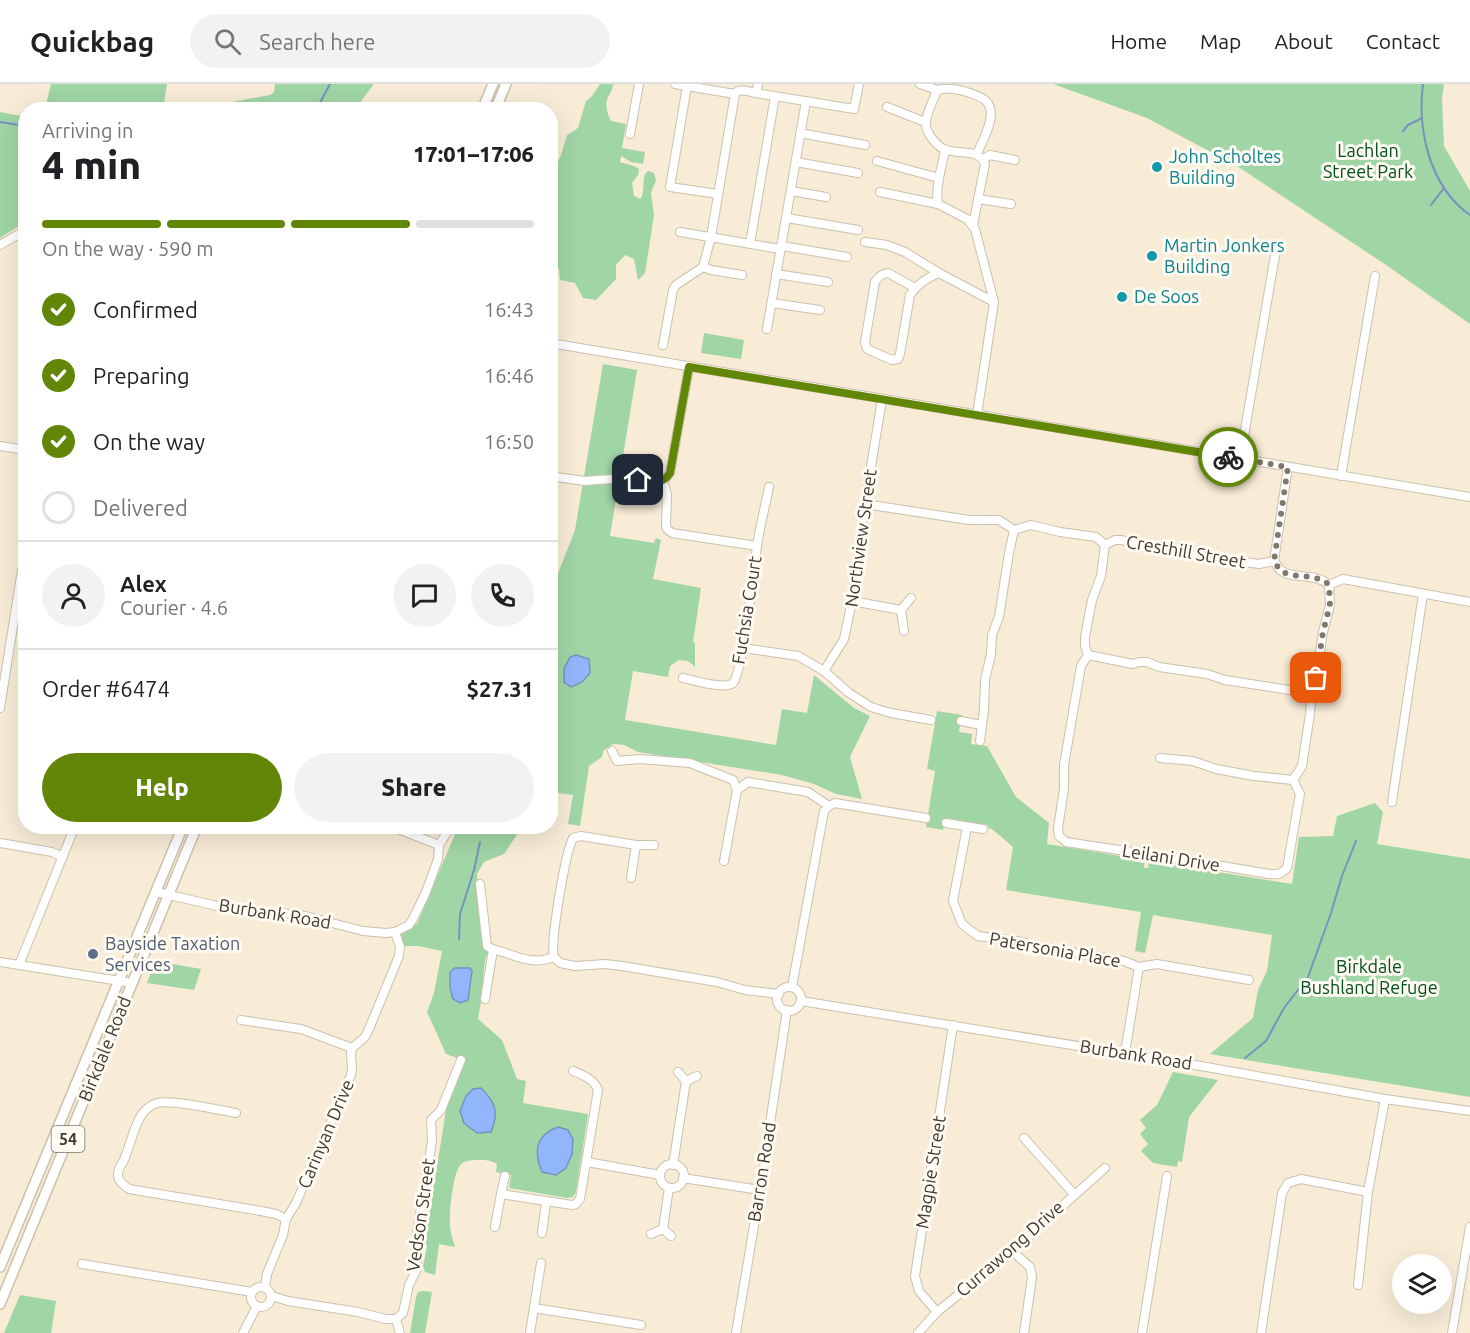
<!DOCTYPE html>
<html lang="en">
<head>
<meta charset="utf-8">
<style>
	:root { --surface:#fff; --page:#f2f2f2; --text:#202124; --muted:#757577; --line:#e0e0e0; --accent:#628708 }
	body { margin:0; font-family:Ubuntu,sans-serif; background:var(--page); color:var(--text); height:100vh; display:flex; flex-direction:column; font-size:22px; white-space:nowrap }
	* { box-sizing:border-box; margin:0 }
	p { font-size:20px; color:var(--muted) }
	.icon { flex:none; width:33px; height:33px; fill:none; stroke:currentColor; stroke-width:2; stroke-linecap:round; stroke-linejoin:round }
	.map { position:relative; flex:1; overflow:hidden }
	.details { position:absolute; left:18px; top:18px; width:540px; height:732px; display:flex; flex-direction:column; background:var(--surface); border-radius:24px; box-shadow:0 6px 24px #0002 }
	.details>* { flex:none }
	.tools { position:absolute; left:1392px; top:1170px; display:grid; gap:12px }
	.tools a { display:grid; place-items:center; width:60px; height:60px; border-radius:50%; background:var(--surface); box-shadow:0 6px 24px #0002; font-size:30px }
	.pin { position:absolute; display:grid; place-items:center; width:51px; height:51px; color:#fff; margin:-26px; border-radius:12px; box-shadow:0 3px 9px #0006 }
	.courier { position:absolute; display:grid; place-items:center; width:60px; height:60px; margin:-30px; border:4px solid #628708; border-radius:50%; background:#fff; color:#222; box-shadow:0 2px 8px #0007 }
	.head em { font-style:normal; font-weight:800 }
	.head div { display:flex; flex-direction:column-reverse }
	.head { display:flex; align-items:center; justify-content:space-between; height:102px; padding:0 24px }
	h1 { font-size:39px; font-weight:800; line-height:45px }
	.bar { display:grid; grid-template-columns:repeat(4,1fr); gap:9px 6px; align-content:center; height:72px; padding:0 24px }
	.bar i { height:8px; border-radius:4px; background:var(--line) }
	.bar .active { background:var(--accent) }
	.bar p { grid-column:span 4 }
	.line { display:flex; align-items:center; gap:15px; padding:0 24px; border-top:2px solid var(--line) }
	.line div { flex:1 }
	.round { display:grid; place-items:center; flex:none; width:63px; height:63px; border-radius:32px; background:var(--page) }
	ol { padding:0 24px; list-style:none }
	li { display:flex; align-items:center; gap:18px; height:66px }
	li p { margin-inline-start:auto }
	li .icon { padding:6px; border-radius:50%; background:var(--accent); color:#fff; stroke-width:4 }
	li:last-child { color:var(--muted) }
	li i { width:33px; height:33px; border:3px solid var(--line); border-radius:50% }
	.action { display:flex; gap:12px; margin-top:auto; padding:12px 24px }
	.action a { flex:1; height:69px; border-radius:36px; background:var(--accent); color:#fff; font-size:24px; font-weight:800; line-height:69px; text-align:center }
	.action a+a { background:var(--page); color:var(--text) }
	header { display:flex; align-items:center; gap:36px; box-sizing:border-box; height:84px; padding:0 30px; background:var(--surface); border-bottom:2px solid var(--line) }
	header strong { font-size:28px }
	nav { display:flex; gap:33px; margin-inline-start:auto; font-size:21px }
	.search { width:420px; height:54px; background:var(--page); display:flex; align-items:center; gap:15px; box-sizing:border-box; padding:0 21px; border-radius:33px; color:var(--muted); font-size:22px }
	.map>svg:first-child { display:block }
	.green { fill:#a0d5a6 }
	.water { fill:#92b6fc; stroke:#7991bf; stroke-width:1.5 }
	.lines { fill:none; stroke-linecap:round; stroke-linejoin:round }
	.stream { stroke:#7991bf; stroke-width:2 }
	.minor-casing { stroke:#cbc0ab; stroke-width:10 }
	.major-casing { stroke:#cbc0ab; stroke-width:12 }
	.minor { stroke:#fff; stroke-width:8 }
	.major { stroke:#fff; stroke-width:9 }
	.done { stroke:#7f786b; stroke-width:6; stroke-dasharray:0 10.8 }
	.route { stroke:#628708; stroke-width:8 }
	.culture-dot { fill:#0f9aa8; stroke:#fffaf2; stroke-width:2 }
	.service-dot { fill:#5c6f8a; stroke:#fffaf2; stroke-width:2 }
	.labels { text-anchor:middle; stroke-width:6; stroke-linejoin:round; paint-order:stroke }
	.shield { fill:#fffaf2; stroke:#78746b; stroke-width:1.5 }
	.shield-label { font-size:16px; font-weight:bold; fill:#3e3a31 }
	.park-label { font-size:18px; fill:#00501b; stroke:#fffaf2 }
	.culture-label { font-size:18px; fill:#0d838f; stroke:#fffaf2; text-anchor:start }
	.street-label { font-size:18px; fill:#3e3a31; stroke:#fffaf2 }
	.service-label { font-size:18px; fill:#4e5e75; stroke:#fffaf2; text-anchor:start }
</style>
</head>
<body>
<header>
<strong>Quickbag</strong>
<div class="search"><svg class="icon" aria-label="search" viewBox="0 0 24 24"><circle cx="10" cy="10" r="6"/><path d="M15 15l6 6"/></svg>Search here</div>
<nav><a>Home</a><a>Map</a><a>About</a><a>Contact</a></nav>
</header>
<div class="map">
<svg width="1470" height="1249" viewBox="0 0 1470 1249">
	<rect width="100%" height="100%" fill="#f8ecd7"/>
	<g class="green">
		<path d="M51,0H167L163,25H45Z"/>
		<path d="M275,0H374L355,25H194L270,11L274,8Z"/>
		<path d="M600,0H615L613,1C612,8 609,10 607,16C605,23 608,31 611,37L626,40L622,64L645,68L643,80L631,78L621,72L620,78C626,80 634,81 639,85L638,91L632,99L634,112L641,115C645,105 642,100 645,90L648,87L654,89L656,96L651,109L654,131L645,189L638,196L634,175L625,171L616,181V195L596,216L583,214L575,199L560,196L559,185L551,179L550,80H557L561,71L567,51L578,44L586,17L592,12Z"/>
		<path d="M1053,0H1444L1442,15L1444,62L1470,107V240L1389,183L1237,82L1147,34Z"/>
		<path d="M0,28L26,33L25,138L0,154Z"/>
		<path d="M704,249L744,256L741,275L701,269Z"/>
		<path d="M603,280L637,286L610,452L654,459L656,454L661,456L653,495L701,504L693,558L695,559V583L688,577L679,576L670,582L668,593L633,587L625,636L776,661L782,625L807,629L814,591L854,624L870,632L850,673L862,715L836,710L814,700L782,691L638,668L624,661L613,660L603,667L602,673L589,682L580,742L568,740L573,711L551,708L550,510L575,446Z"/>
		<path d="M937,627L962,631L959,648L972,650L971,660L987,662L1016,713L1049,739L1047,760L1145,776L1144,784H1148L1149,777L1292,800L1299,753L1333,752L1337,732L1375,719L1383,728L1377,760L1470,775V1013L1210,970L1253,934L1258,906L1267,887L1272,851L1153,831L1145,869L1135,867L1141,828L1006,806L1013,763L992,745L988,744V741L946,734L943,746L926,743L935,687L927,685Z"/>
		<path d="M458,743H522L504,770L484,778L477,790L483,851L490,867L489,872H486L483,893L484,900L478,935L502,956L517,995L526,997L523,1019L588,1030L576,1108L573,1113L567,1114L509,1104L511,1091L496,1088L497,1080C491,1076 486,1076 479,1076C473,1076 466,1076 461,1080C453,1088 449,1128 450,1140C450,1148 453,1156 455,1163L439,1160L435,1191L425,1188L423,1182L427,1162L425,1158L446,1026L465,977L446,970L427,928L434,909L442,867L418,862H402L397,849L411,841L417,840Z"/>
		<path d="M155,877L201,885L194,906L147,899Z"/>
		<path d="M1173,988L1218,996L1189,1033L1182,1078L1178,1077L1177,1083L1153,1079L1141,1067L1148,1060L1140,1050L1146,1044L1140,1036L1157,1021Z"/>
		<path d="M423,1207L432,1208L425,1249H410L416,1213L418,1208Z"/>
		<path d="M20,1211L56,1217L51,1249H4Z"/>
	</g>
	<g class="water">
		<path d="M576,571L589,575L590,589L582,598L571,603L564,598V585L570,573Z"/>
		<path d="M455,884H470L472,887L468,916L460,919L453,915L450,904V888Z"/>
		<path d="M481,1004C496,1019 499,1028 491,1048L477,1049L464,1039L460,1027L466,1012L473,1005Z"/>
		<path d="M558,1043L568,1046L573,1055L572,1070L566,1084L556,1091L542,1088C533,1067 536,1051 558,1043Z"/>
	</g>
	<g class="lines">
		<g class="stream">
			<path d="M1423,0C1417,47 1430,103 1470,131"/>
			<path d="M316,26L330,0"/>
			<path d="M0,38L26,42"/>
			<path d="M1403,47L1408,41L1422,34"/>
			<path d="M1431,121L1444,104"/>
			<path d="M459,855L460,830L474,786L480,758"/>
			<path d="M1245,974L1266,957L1284,924L1308,893L1331,829L1342,792L1356,757"/>
		</g>
		<g class="minor-casing">
			<g id="minor">
				<path d="M675,0L735,10C739,3 749,8 756,9"/>
				<path d="M758,0L756,9L854,25L859,0"/>
				<path d="M920,0L937,6"/>
				<path d="M687,2L670,103L718,110"/>
				<path d="M887,23L925,38"/>
				<path d="M800,49L865,61"/>
				<path d="M630,50L639,0"/>
				<path d="M945,66C942,83 935,103 938,120L967,135L975,145L994,218L977,331"/>
				<path d="M983,75L990,71L1015,76"/>
				<path d="M877,77L939,94"/>
				<path d="M796,78L858,89"/>
				<path d="M791,107L826,113"/>
				<path d="M880,108L938,120"/>
				<path d="M978,115L1011,120"/>
				<path d="M787,134L858,146"/>
				<path d="M973,141L985,80C978,64 961,71 947,66C938,64 924,48 926,37C927,27 934,16 937,6C949,3 959,5 970,9C975,11 982,13 986,17C999,30 982,57 977,70"/>
				<path d="M680,148L780,165"/>
				<path d="M865,158L887,161L905,168L939,189L994,218"/>
				<path d="M750,160L775,12"/>
				<path d="M0,161L26,146"/>
				<path d="M782,162L847,173"/>
				<path d="M703,183L711,186L742,191"/>
				<path d="M776,190L828,198"/>
				<path d="M915,204L888,189C881,190 878,193 875,198L865,258L867,265L892,276L898,275L900,270L910,211C917,201 928,193 939,189"/>
				<path d="M772,219L820,226"/>
				<path d="M767,245L806,17"/>
				<path d="M550,259L1470,413"/>
				<path d="M663,261L673,206L676,201L703,183L711,153L735,10"/>
				<path d="M689,283L670,389L663,397L667,410L666,441L667,445L672,449L757,462"/>
				<path d="M0,362L26,366"/>
				<path d="M1240,375L1277,160"/>
				<path d="M550,392L584,397L626,394L656,398L663,397"/>
				<path d="M1341,392L1375,192"/>
				<path d="M865,420L969,436H999L1014,446L1031,441L1060,448L1096,453L1105,461L1115,456H1122L1141,462L1179,469L1190,472L1207,471L1216,474L1259,480L1274,477C1275,478 1279,485 1280,486C1293,496 1316,488 1329,501"/>
				<path d="M1105,461L1101,492L1092,516L1085,553V562L1088,571L1081,582L1064,681V705L1058,744L1059,752L1066,758L1152,771L1159,774H1175L1269,790C1278,791 1281,790 1287,784L1300,710L1293,696L1302,682L1310,630L1311,618L1309,609L1316,594L1323,548L1330,521L1329,501"/>
				<path d="M1274,477L1288,383"/>
				<path d="M1329,501L1343,495L1470,518"/>
				<path d="M852,517L901,526"/>
				<path d="M904,547L901,526L911,514"/>
				<path d="M743,564L798,572L824,587L849,609L871,623L891,629L931,636"/>
				<path d="M1088,571L1133,580L1140,578H1147L1159,583L1207,590L1225,596L1309,609"/>
				<path d="M824,587L844,555L852,517L865,420L882,315"/>
				<path d="M683,594C693,596 725,606 733,599C743,588 754,483 757,462C760,442 765,423 769,403"/>
				<path d="M0,624L22,486"/>
				<path d="M961,637L981,641"/>
				<path d="M980,657L984,626L985,596L991,570L992,551L999,533L1009,469L1014,446"/>
				<path d="M612,667L617,677L640,675L690,679L733,696L737,706"/>
				<path d="M1160,674L1193,677L1216,685L1254,692L1293,696"/>
				<path d="M1392,718L1423,510"/>
				<path d="M829,722L835,719L926,734"/>
				<path d="M946,739L983,745"/>
				<path d="M384,742L398,745L439,761"/>
				<path d="M967,743L953,817L962,840L978,852L1018,857L1041,863L1124,877L1139,883L1157,880L1249,896"/>
				<path d="M0,759L52,768L63,773"/>
				<path d="M724,777L737,706L748,698L808,708L829,722"/>
				<path d="M631,794L636,761H654"/>
				<path d="M480,800L487,862C493,866 499,867 506,869C522,875 537,880 554,873L560,879L575,882L605,880L622,882L717,898L745,906L779,910"/>
				<path d="M156,808L248,829H280L301,831L363,847L386,849L395,848"/>
				<path d="M554,873C550,858 565,770 573,754L581,752L636,761"/>
				<path d="M0,878L132,899"/>
				<path d="M19,881L75,742"/>
				<path d="M792,903L824,727L829,722"/>
				<circle cx="789" cy="915" r="12"/>
				<path d="M485,915L493,866"/>
				<path d="M801,917L1201,982L1385,1015L1470,1027"/>
				<path d="M241,936L301,945L352,964"/>
				<path d="M1125,969L1139,883"/>
				<path d="M678,988L686,997L697,992"/>
				<path d="M236,1029C220,1026 170,1015 157,1019C151,1021 146,1025 142,1030C133,1044 130,1063 123,1078C120,1082 118,1086 118,1091C118,1098 124,1101 129,1105L261,1127L276,1130L286,1135"/>
				<path d="M1024,1054L1074,1110"/>
				<path d="M587,1078L660,1091"/>
				<circle cx="672" cy="1092" r="12"/>
				<path d="M673,1081L686,997"/>
				<path d="M683,1094L760,1106"/>
				<path d="M501,1110L505,1092"/>
				<path d="M495,1143L501,1110L572,1121L576,1120L580,1115L598,1006C594,995 583,991 573,987"/>
				<path d="M663,1145L669,1104"/>
				<path d="M542,1149L546,1118"/>
				<path d="M651,1150L663,1145L671,1152"/>
				<path d="M1012,1167L1030,1183L1032,1193L1024,1249"/>
				<path d="M82,1180L252,1208"/>
				<path d="M1358,1201L1368,1108L1385,1015"/>
				<circle cx="261" cy="1213" r="10"/>
				<path d="M265,1203L267,1190L283,1151L286,1135L296,1119L351,991L352,985L351,970L352,964L365,953L369,945L399,872L400,863L395,848L409,841L413,835L426,808L438,775L439,761L451,742"/>
				<path d="M272,1212L288,1217L358,1228L386,1235H396L403,1229L409,1201L416,1187L417,1178L415,1160L432,1057L431,1036L441,1026L461,976"/>
				<path d="M534,1224L641,1241"/>
				<path d="M937,1228L919,1207L915,1192L953,941"/>
				<path d="M396,1235L400,1249"/>
				<path d="M243,1249L257,1222"/>
				<path d="M530,1249L541,1179"/>
				<path d="M736,1249L760,1106L787,926"/>
				<path d="M918,1249L937,1228L1012,1167L1105,1084"/>
				<path d="M1142,1249L1167,1092"/>
				<path d="M1261,1249L1282,1109L1288,1099L1301,1095L1368,1108"/>
				<path d="M1452,1249L1470,1143"/>
			</g>
		</g>
		<g class="major-casing">
			<g id="major">
				<path d="M482,26L493,0"/>
				<path d="M495,26L506,0"/>
				<path d="M0,1183L183,742"/>
				<path d="M0,1220L197,742"/>
			</g>
		</g>
		<use href="#minor" class="minor"/>
		<use href="#major" class="major"/>
	</g>
	<g class="lines">
		<path class="done" d="M1228,373L1288,383L1274,477C1275,478 1279,485 1280,486C1294,496 1316,488 1329,501L1330,521L1323,548L1316,594"/>
		<path class="route" d="M638,396C651,398 662,402 670,389L689,283L1228,373"/>
	</g>
	<g class="culture-dot">
		<circle cx="1157" cy="83" r="6"/>
		<circle cx="1152" cy="172" r="6"/>
		<circle cx="1122" cy="213" r="6"/>
	</g>
	<circle class="service-dot" cx="93" cy="870" r="6"/>
	<g class="labels">
		<rect class="shield" x="51.5" y="1042" width="33" height="26" rx="4.5"/>
		<g class="shield-label">
			<text x="68" y="1061">54</text>
		</g>
		<g class="park-label">
			<text x="1368" y="73">Lachlan<tspan x="1368" dy="21">Street Park</tspan></text>
			<text x="1369" y="889">Birkdale<tspan x="1369" dy="21">Bushland Refuge</tspan></text>
		</g>
		<g class="culture-label">
			<text x="1169" y="79">John Scholtes<tspan x="1169" dy="21">Building</tspan></text>
			<text x="1164" y="168">Martin Jonkers<tspan x="1164" dy="21">Building</tspan></text>
			<text x="1134" y="219">De Soos</text>
		</g>
		<g class="street-label">
			<text transform="translate(861 454) rotate(-82)" y="6">Northview Street</text>
			<text transform="translate(1186 468) rotate(10)" y="6">Cresthill Street</text>
			<text transform="translate(747 526) rotate(-81)" y="6">Fuchsia Court</text>
			<text transform="translate(1171 774) rotate(9)" y="6">Leilani Drive</text>
			<text transform="translate(275 830) rotate(9)" y="6">Burbank Road</text>
			<text transform="translate(1055 866) rotate(10)" y="6">Patersonia Place</text>
			<text transform="translate(105 965) rotate(-68)" y="6">Birkdale Road</text>
			<text transform="translate(1136 971) rotate(9)" y="6">Burbank Road</text>
			<text transform="translate(326 1050) rotate(-67)" y="6">Carinyan Drive</text>
			<text transform="translate(762 1088) rotate(-81)" y="6">Barron Road</text>
			<text transform="translate(931 1088) rotate(-81)" y="6">Magpie Street</text>
			<text transform="translate(421 1131) rotate(-82)" y="6">Vedson Street</text>
			<text transform="translate(1010 1165) rotate(-41)" y="6">Currawong Drive</text>
		</g>
		<g class="service-label">
			<text x="105" y="866">Bayside Taxation<tspan x="105" dy="21">Services</tspan></text>
		</g>
	</g>
</svg>
<div class="tools">
<a><svg class="icon" aria-label="layers" viewBox="0 0 24 24"><path d="M12 4l9 5-9 5-9-5zM3 14l9 5 9-5"/></svg></a>
</div>
<div class="pin" style="left:1316px;top:594px;background:#ea580c"><svg class="icon" aria-label="bag" viewBox="0 0 24 24"><path d="M5 8h14l-1 12H6zM9 8a3 3 0 0 1 6 0"/></svg></div>
<div class="pin" style="left:638px;top:396px;background:#1f2937"><svg class="icon" aria-label="home" viewBox="0 0 24 24"><path d="M3 11l9-7 9 7M6 9v11h12V9"/></svg></div>
<div class="courier" style="left:1228px;top:373px"><svg class="icon" aria-label="bike" viewBox="0 0 24 24"><circle cx="6" cy="16" r="4"/><circle cx="18" cy="16" r="4"/><path d="M6 16l4-8h5l3 8M10 8l3 8H6M13 5h3"/></svg></div>
<section class="details">
<div class="head"><div><h1>4 min</h1><p>Arriving in</p></div><em>17:01–17:06</em></div>
<div class="bar"><i class="active"></i><i class="active"></i><i class="active"></i><i></i><p>On the way · 590 m</p></div>
<ol>
<li><svg class="icon" aria-label="check" viewBox="0 0 24 24"><path d="M5 12l5 5 9-10"/></svg>Confirmed<p>16:43</p></li>
<li><svg class="icon" aria-label="check" viewBox="0 0 24 24"><path d="M5 12l5 5 9-10"/></svg>Preparing<p>16:46</p></li>
<li><svg class="icon" aria-label="check" viewBox="0 0 24 24"><path d="M5 12l5 5 9-10"/></svg>On the way<p>16:50</p></li>
<li><i></i>Delivered</li>
</ol>
<div class="line" style="height:108px"><a class="round"><svg class="icon" aria-label="person" viewBox="0 0 24 24"><circle cx="12" cy="8" r="4"/><path d="M4 21q1-7 8-7t8 7"/></svg></a><div><b>Alex</b><p>Courier · 4.6</p></div><a class="round"><svg class="icon" aria-label="chat" viewBox="0 0 24 24"><path d="M4 5h16v11H9l-5 4z"/></svg></a><a class="round"><svg class="icon" aria-label="phone" viewBox="0 0 24 24"><path d="M5 4h4l2 5-3 2q2 4 5 5l2-3 5 2v4C11 20 4 13 5 4z"/></svg></a></div>
<div class="line" style="height:78px"><div>Order #6474</div><b>$27.31</b></div>
<div class="action"><a>Help</a><a>Share</a></div>
</section>
</div>
</body>
</html>
